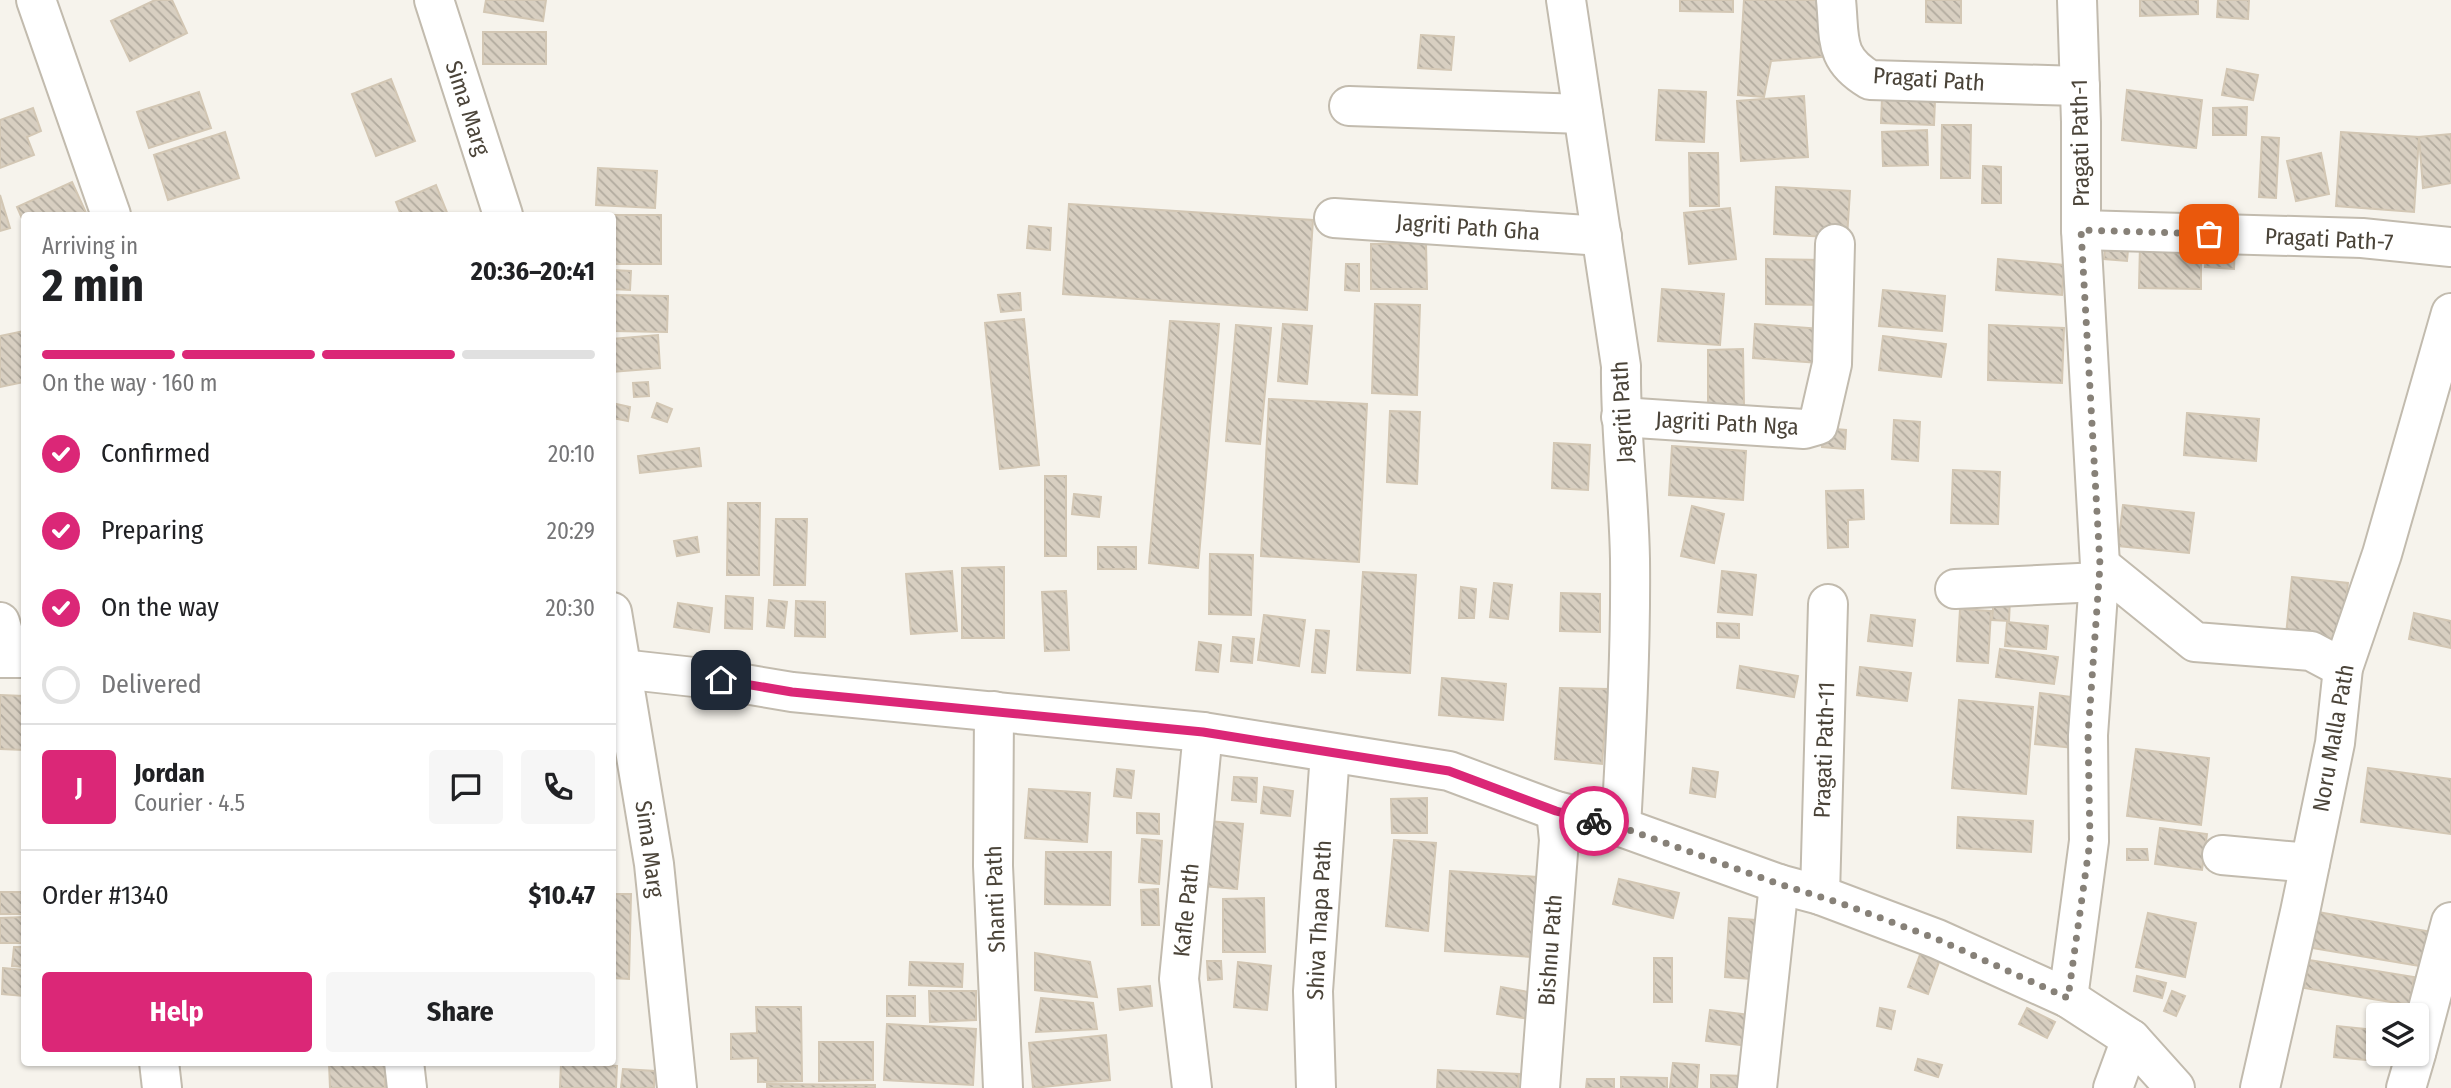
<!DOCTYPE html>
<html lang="en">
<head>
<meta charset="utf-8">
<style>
	:root { --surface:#fff; --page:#f6f6f6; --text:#202124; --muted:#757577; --line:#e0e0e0; --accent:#db2777 }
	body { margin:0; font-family:"Fira Sans Condensed",sans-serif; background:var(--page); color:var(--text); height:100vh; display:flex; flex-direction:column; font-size:26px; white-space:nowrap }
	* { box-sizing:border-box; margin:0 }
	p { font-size:23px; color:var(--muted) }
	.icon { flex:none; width:38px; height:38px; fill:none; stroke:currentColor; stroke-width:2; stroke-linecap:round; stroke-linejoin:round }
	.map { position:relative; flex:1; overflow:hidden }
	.side { position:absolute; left:21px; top:212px; width:595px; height:854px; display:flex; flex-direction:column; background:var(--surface); border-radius:7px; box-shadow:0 2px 5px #0004 }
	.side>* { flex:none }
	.tools { position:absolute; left:2366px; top:1003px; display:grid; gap:14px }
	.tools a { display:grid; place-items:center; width:63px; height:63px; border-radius:7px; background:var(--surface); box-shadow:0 2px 5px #0004; font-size:35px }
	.pin { position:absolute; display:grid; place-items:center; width:60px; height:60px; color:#fff; margin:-30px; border-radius:14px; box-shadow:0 4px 10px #0006 }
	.courier { position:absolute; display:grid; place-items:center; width:70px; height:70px; margin:-35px; border:5px solid #db2777; border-radius:50%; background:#fff; color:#222; box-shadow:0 2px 9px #0007 }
	.head em { font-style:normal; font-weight:700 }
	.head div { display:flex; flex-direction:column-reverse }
	.head { display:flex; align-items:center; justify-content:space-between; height:119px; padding:0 21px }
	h1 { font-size:46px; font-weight:700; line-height:52px }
	.bar { display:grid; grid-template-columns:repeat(4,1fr); gap:10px 7px; align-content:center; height:84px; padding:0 21px }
	.bar i { height:9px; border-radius:5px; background:var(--line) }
	.bar .current { background:var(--accent) }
	.bar p { grid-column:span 4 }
	.line { display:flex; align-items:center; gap:18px; padding:0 21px; border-top:2px solid var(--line) }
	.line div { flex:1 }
	.round { display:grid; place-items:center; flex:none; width:74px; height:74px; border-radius:7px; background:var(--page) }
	ol { padding:0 21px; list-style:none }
	li { display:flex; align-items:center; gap:21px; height:77px }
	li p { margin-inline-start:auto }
	li .icon { padding:7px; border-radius:50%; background:var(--accent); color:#fff; stroke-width:4 }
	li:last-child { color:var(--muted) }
	li i { width:38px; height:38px; border:4px solid var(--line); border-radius:50% }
	.action { display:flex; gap:14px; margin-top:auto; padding:14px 21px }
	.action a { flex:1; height:80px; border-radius:7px; background:var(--accent); color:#fff; font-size:28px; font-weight:700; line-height:80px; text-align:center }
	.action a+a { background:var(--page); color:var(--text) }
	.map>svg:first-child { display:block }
	.building { fill:url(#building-back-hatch); stroke:#d3c7b4; stroke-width:2 }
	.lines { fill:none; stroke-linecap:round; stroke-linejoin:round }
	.minor-casing { stroke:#c2bbae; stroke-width:42 }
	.tertiary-casing { stroke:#c2bbae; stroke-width:42 }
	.minor { stroke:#fff; stroke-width:38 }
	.tertiary { stroke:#fff; stroke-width:38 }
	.done { stroke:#878178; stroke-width:7; stroke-dasharray:0 12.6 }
	.route { stroke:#db2777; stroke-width:9 }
	.labels { text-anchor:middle; stroke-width:6; stroke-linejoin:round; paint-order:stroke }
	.street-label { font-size:23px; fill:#4b4439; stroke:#fff }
</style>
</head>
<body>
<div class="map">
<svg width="2451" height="1088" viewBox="0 0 2451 1088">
	<defs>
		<pattern id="building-back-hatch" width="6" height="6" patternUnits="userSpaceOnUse" patternTransform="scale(1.75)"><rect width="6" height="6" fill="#d8cfc1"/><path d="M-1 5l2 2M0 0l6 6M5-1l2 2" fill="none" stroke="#b1aa9e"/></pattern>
	</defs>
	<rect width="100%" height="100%" fill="#f6f3ec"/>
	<g class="building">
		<path d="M155,0H172L187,33L130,61L111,21Z"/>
		<path d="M486,0H546L543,21L484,12Z"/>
		<path d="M1680,0H1733V12L1680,11Z"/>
		<path d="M1744,0H1827L1832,56L1771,61L1764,97L1738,95Z"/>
		<path d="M1926,0H1961V23L1926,22Z"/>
		<path d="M2140,0H2198V14L2140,16Z"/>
		<path d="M2218,0H2249L2248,19L2217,17Z"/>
		<rect x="483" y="32" width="63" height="32"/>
		<path d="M1421,35L1454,37L1451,70L1418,68Z"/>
		<path d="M2227,69L2258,75L2253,100L2222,95Z"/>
		<path d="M391,79L415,141L376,156L352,94Z"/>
		<path d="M1659,90L1706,92L1704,142L1656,140Z"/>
		<path d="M2127,90L2202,100L2196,148L2122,140Z"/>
		<path d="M199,92L211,128L149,148L137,112Z"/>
		<path d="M1804,96L1808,157L1741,161L1737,101Z"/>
		<path d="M1882,98L1935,100L1934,125L1881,123Z"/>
		<path d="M2247,107L2246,135H2213V108Z"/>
		<path d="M33,108L41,131L27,137L34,155L0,168V120Z"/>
		<path d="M1942,125H1971L1970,178H1941Z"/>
		<path d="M1927,130L1928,165L1883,166L1882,132Z"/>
		<path d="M225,132L239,178L168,200L154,155Z"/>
		<path d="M2341,132L2419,137L2414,212L2336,206Z"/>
		<path d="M2451,134V183L2423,188L2419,137Z"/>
		<path d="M2262,137L2279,138L2276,198L2259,197Z"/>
		<path d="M1689,153H1718L1719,206H1690Z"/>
		<path d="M2321,153L2329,194L2296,201L2287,161Z"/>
		<path d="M1983,166L2001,167V203H1982Z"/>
		<path d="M598,168L657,171L655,208L596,205Z"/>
		<path d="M72,182L87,215H24V223L17,207Z"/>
		<path d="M436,185L448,215H401L396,202Z"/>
		<path d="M1776,187L1850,191L1847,238L1774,234Z"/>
		<path d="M0,195L10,228L0,231Z"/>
		<path d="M1069,204L1313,220L1307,310L1063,294Z"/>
		<path d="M1730,208L1736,259L1689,264L1684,213Z"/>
		<path d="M586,215H661V264H612V215Z"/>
		<path d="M1029,226L1051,228L1050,250L1027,248Z"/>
		<path d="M2207,242L2235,243L2234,269L2205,267Z"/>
		<path d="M1426,243L1427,289H1371V244Z"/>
		<path d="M2140,244L2201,245V289L2139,288Z"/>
		<path d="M2105,248L2128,250L2127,261L2104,259Z"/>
		<path d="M1766,259L1824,260L1823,305L1766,304Z"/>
		<path d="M1998,259L2064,265L2062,295L1996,290Z"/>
		<path d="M1346,264H1359V291L1345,290Z"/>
		<path d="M612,270L631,271L630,290L612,289Z"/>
		<path d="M1662,289L1724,294L1720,345L1658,341Z"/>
		<path d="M1883,290L1945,296L1942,331L1879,326Z"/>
		<path d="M1020,293L1021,310L1001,312L998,295Z"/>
		<path d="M612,295L668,296L667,332L612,331Z"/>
		<path d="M1375,304L1420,305L1417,395L1372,393Z"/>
		<path d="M1024,319L1039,465L1000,469L985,323Z"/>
		<path d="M1170,321L1219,324L1198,568L1149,563Z"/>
		<path d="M1283,324L1312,326L1307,384L1278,381Z"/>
		<path d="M1755,324L1821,329L1819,363L1753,358Z"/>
		<path d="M1236,325L1271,328L1260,444L1226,441Z"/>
		<path d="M1989,325L2064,328L2062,383L1988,380Z"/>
		<path d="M24,331V382L0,387V336Z"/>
		<path d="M658,335L660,368L612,372V339Z"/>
		<path d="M1883,336L1946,344L1941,377L1879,370Z"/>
		<path d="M1743,349L1744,405H1708V350Z"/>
		<path d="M648,382L649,396L634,397L633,383Z"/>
		<path d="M1269,399L1367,404L1359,562L1261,556Z"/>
		<path d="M612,403L630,407L628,421L612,418Z"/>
		<path d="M657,403L672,409L667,422L652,417Z"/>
		<path d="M1390,411L1420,412L1417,484L1387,482Z"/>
		<path d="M2187,413L2259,419L2256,461L2184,455Z"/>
		<path d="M1894,420L1920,422L1918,461L1892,459Z"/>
		<path d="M1823,428L1846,430L1845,449L1822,447Z"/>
		<path d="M1554,443L1590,445L1588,490L1552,488Z"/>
		<path d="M1672,446L1746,451L1743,500L1669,495Z"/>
		<path d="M699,448L701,466L640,473L638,456Z"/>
		<path d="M1953,470L2000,472L1998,524L1951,523Z"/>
		<rect x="1045" y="476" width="21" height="80"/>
		<path d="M1863,490L1864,519L1848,520V547L1828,548L1826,491Z"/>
		<path d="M1074,494L1101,497L1099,517L1072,514Z"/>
		<path d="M728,503H760L759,575H727Z"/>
		<path d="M2123,505L2194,513L2189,553L2118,546Z"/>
		<path d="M1692,506L1724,514L1714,563L1681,556Z"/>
		<path d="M776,519H807L805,585H774Z"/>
		<path d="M697,537L699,552L677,556L674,541Z"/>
		<rect x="1098" y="547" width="38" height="22"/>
		<path d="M1210,554L1253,555L1251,615L1209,614Z"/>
		<path d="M1004,567V638H962V568Z"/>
		<path d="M952,571L957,631L911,634L906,574Z"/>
		<path d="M1722,571L1756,575L1752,615L1718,612Z"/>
		<path d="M1363,572L1416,575L1410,673L1357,670Z"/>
		<path d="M2292,577L2348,583L2341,642L2286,635Z"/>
		<path d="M1494,583L1512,585L1508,619L1490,617Z"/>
		<path d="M1461,587L1476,589L1474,618H1459Z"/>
		<path d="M1066,591L1069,650L1045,651L1042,592Z"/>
		<path d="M1561,593L1600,594V632L1560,631Z"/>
		<path d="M726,596L753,598L752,629L725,628Z"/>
		<path d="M1994,598L2010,599L2009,621L1992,620Z"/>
		<path d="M769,600L787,602L784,628L767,626Z"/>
		<path d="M796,601L825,602V637L795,636Z"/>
		<path d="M678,603L712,608L709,632L674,627Z"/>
		<path d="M1960,609L1991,611L1988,663L1957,661Z"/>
		<path d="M2414,613L2451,621V648L2409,639Z"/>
		<path d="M1264,615L1305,620L1299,666L1258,660Z"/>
		<path d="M1871,615L1915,620L1912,646L1868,641Z"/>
		<path d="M2007,622L2048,626L2046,649L2005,646Z"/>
		<path d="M1717,623L1739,624V638L1717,637Z"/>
		<path d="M1316,630L1329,631L1325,673L1312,672Z"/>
		<path d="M1233,637L1254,639L1252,663L1231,661Z"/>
		<path d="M1199,642L1221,645L1218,672L1196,670Z"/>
		<path d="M2000,649L2058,657L2054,684L1996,677Z"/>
		<path d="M1740,666L1798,676L1794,697L1737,688Z"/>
		<path d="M1860,667L1911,673L1907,701L1857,695Z"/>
		<path d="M1442,678L1506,684L1503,720L1439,715Z"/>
		<path d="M1560,688L1608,689L1602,764L1555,759Z"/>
		<path d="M2040,693L2080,698L2074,748L2035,744Z"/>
		<path d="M0,695L24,696V750L0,749Z"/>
		<path d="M1959,700L2033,707L2026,794L1952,788Z"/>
		<path d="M2136,749L2209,758L2201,825L2127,816Z"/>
		<path d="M1693,768L1718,772L1715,797L1690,793Z"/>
		<path d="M2368,768L2451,779V834L2361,822Z"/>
		<path d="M1117,769L1134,771L1131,798L1114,796Z"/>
		<path d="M1234,777L1257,778L1256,802L1232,800Z"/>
		<path d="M1264,787L1293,791L1290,816L1261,813Z"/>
		<path d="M1029,789L1090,793L1087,842L1025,838Z"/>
		<path d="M1427,798V833H1392L1391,799Z"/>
		<path d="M1137,813L1159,814V834L1137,833Z"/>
		<path d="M1958,817L2033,821L2031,852L1957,848Z"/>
		<path d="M1208,821L1243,824L1237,889L1203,886Z"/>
		<path d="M2160,828L2207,834L2202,870L2155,864Z"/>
		<path d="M1142,839L1162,841L1159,884L1139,882Z"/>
		<path d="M1394,840L1436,843L1428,931L1386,926Z"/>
		<path d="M2127,849H2147L2148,860H2127Z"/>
		<path d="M1046,852H1111L1110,905L1045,904Z"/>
		<path d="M1450,871L1537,877L1532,957L1445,951Z"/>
		<path d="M1619,879L1679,893L1673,918L1613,904Z"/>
		<path d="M1158,889L1159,925H1142L1141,890Z"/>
		<rect x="0" y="892" width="24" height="22"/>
		<path d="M612,894H631L629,979L612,978Z"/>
		<path d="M1264,898L1265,952H1223V899Z"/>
		<path d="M2318,912L2432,932L2426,967L2312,948Z"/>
		<path d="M2148,913L2196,923L2185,977L2136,967Z"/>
		<path d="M24,917V943H0V918Z"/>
		<path d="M1729,918L1769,921L1765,980L1725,977Z"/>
		<path d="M14,947H24V967L12,966Z"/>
		<path d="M1921,952L1940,959L1928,994L1908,987Z"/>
		<path d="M1035,953L1090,962L1097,997L1035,990Z"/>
		<rect x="1654" y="958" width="18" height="44"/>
		<path d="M2309,960L2414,977L2410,1005L2304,988Z"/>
		<path d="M1207,961H1221L1222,979L1208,980Z"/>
		<path d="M910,962L963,964L962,987L909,985Z"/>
		<path d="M1238,962L1271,966L1267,1010L1234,1007Z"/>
		<path d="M3,968L24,970V996L2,994Z"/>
		<path d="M2137,976L2166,983L2162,998L2134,991Z"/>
		<path d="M1150,986L1152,1006L1120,1010L1118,989Z"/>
		<path d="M1501,987L1534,993L1529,1019L1497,1014Z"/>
		<path d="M929,991H976V1020L930,1022Z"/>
		<path d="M2172,991L2185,996L2176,1016L2164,1011Z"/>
		<rect x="887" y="996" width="28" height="20"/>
		<path d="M1041,998L1093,1003L1097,1029L1036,1032Z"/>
		<path d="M756,1007H801L802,1081L758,1082V1058L731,1059V1034L757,1033Z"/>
		<path d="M1880,1008L1895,1011L1891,1029L1877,1026Z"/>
		<path d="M2027,1008L2055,1022L2047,1038L2019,1024Z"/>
		<path d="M1710,1010L1751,1015L1748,1046L1706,1041Z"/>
		<path d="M2378,1015V1054H2400L2399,1063L2334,1057L2337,1026L2376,1030L2378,1015H2380Z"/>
		<path d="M887,1024L976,1029L973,1085L884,1080Z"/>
		<path d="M1106,1035L1110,1080L1033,1088L1029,1043Z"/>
		<path d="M819,1042H873V1080L819,1081Z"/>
		<path d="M1918,1059L1942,1065L1938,1077L1915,1070Z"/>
		<path d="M385,1062V1088H330L329,1063Z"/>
		<path d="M561,1063L617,1066L616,1088H560Z"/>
		<path d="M1673,1063L1699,1065L1697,1088H1670Z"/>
		<path d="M623,1069L655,1071L654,1088H621Z"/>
		<path d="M1438,1070L1519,1074L1518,1088H1437Z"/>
		<path d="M1711,1075L1747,1076V1088H1711Z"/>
		<path d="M1621,1077L1667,1078V1088H1621Z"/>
		<path d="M1587,1079H1614V1088H1586Z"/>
		<path d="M767,1084L875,1085V1088H767Z"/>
	</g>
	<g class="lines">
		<g class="minor-casing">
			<g id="minor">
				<path d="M36,0L111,215"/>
				<path d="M1566,0L1621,366C1620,431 1629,495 1630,559C1631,649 1626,738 1621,827"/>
				<path d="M1836,0C1840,38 1833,58 1870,80L2080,86"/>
				<path d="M1349,106L1583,114"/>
				<path d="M1334,218L1602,236"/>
				<path d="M2081,230L2362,238L2451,247"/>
				<path d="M1621,417L1804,429L1818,425L1832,364L1835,244"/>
				<path d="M2100,565L2195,642L2311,651L2343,668"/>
				<path d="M1955,589L2099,582"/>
				<path d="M0,622L10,657"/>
				<path d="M994,711L993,866L1003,1088"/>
				<path d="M2222,855L2310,863"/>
				<path d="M1820,895L1828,604"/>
				<path d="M2068,998L2089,841L2088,735L2100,565L2081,230V122L2077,0"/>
				<path d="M2417,1050L2451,922"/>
				<path d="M159,1062L162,1088"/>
				<path d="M404,1062L407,1088"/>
				<path d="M1192,1088L1179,979L1203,732"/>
				<path d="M1316,1088L1313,991L1330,753"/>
				<path d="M1540,1088L1559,840L1556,811"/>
				<path d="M1757,1088L1779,884"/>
				<path d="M2113,1088L2131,1039"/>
				<path d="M2260,1088L2300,912L2335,743L2343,668L2382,554L2451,313"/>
				<path d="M2406,1088L2416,1054"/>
			</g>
		</g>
		<g class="tertiary-casing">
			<g id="tertiary">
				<path d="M434,0L503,215"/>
				<path d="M612,612L654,864L677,1088"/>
				<path d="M0,658H24"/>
				<path d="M612,668L721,680L792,692L1203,732L1449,771L1556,811L1621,827L1779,884L1820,895L1937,939L2068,998L2131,1039L2175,1088"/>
			</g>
		</g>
		<use href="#minor" class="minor"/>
		<use href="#tertiary" class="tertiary"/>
	</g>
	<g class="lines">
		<path class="done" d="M1594,821L1621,827L1779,884L1843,904L1937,939L2068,998L2090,841L2088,735L2100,565L2081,230L2209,234"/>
		<path class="route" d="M721,680L792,692L1203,732L1449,771L1556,811L1594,821"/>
	</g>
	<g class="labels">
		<g class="street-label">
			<text transform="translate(1929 79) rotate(4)" y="8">Pragati Path</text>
			<text transform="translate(468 108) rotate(72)" y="8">Sima Marg</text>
			<text transform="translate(2080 143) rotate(-91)" y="8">Pragati Path-1</text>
			<text transform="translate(1468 227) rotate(4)" y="8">Jagriti Path Gha</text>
			<text transform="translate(2329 239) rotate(3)" y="8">Pragati Path-7</text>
			<text transform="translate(1622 412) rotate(-93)" y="8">Jagriti Path</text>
			<text transform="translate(1727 423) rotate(3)" y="8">Jagriti Path Nga</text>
			<text transform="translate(2333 738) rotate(-80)" y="8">Noru Malla Path</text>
			<text transform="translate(1824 750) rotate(-88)" y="8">Pragati Path-11</text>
			<text transform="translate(650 849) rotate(82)" y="8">Sima Marg</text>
			<text transform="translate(995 899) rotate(-92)" y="8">Shanti Path</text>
			<text transform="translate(1186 910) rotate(-84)" y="8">Kafle Path</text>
			<text transform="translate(1319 920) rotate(-87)" y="8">Shiva Thapa Path</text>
			<text transform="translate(1550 950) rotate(-86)" y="8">Bishnu Path</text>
		</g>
	</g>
</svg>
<div class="tools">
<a><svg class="icon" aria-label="layers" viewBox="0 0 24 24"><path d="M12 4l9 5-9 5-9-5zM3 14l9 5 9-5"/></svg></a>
</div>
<div class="pin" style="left:2209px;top:234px;background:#ea580c"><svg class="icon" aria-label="bag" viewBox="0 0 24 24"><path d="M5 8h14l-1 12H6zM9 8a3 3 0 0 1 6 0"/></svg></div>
<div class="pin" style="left:721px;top:680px;background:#1f2937"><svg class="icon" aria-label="home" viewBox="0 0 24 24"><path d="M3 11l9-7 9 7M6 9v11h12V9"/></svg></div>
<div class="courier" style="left:1594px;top:821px"><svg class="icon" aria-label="bike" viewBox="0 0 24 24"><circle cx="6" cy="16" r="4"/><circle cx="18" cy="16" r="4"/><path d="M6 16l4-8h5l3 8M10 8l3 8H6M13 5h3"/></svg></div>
<section class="side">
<div class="head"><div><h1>2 min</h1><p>Arriving in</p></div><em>20:36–20:41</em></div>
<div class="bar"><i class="current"></i><i class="current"></i><i class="current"></i><i></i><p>On the way · 160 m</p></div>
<ol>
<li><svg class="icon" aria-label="check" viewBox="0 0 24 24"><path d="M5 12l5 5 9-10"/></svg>Confirmed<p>20:10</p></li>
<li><svg class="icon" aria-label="check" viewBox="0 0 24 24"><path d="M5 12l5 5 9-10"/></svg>Preparing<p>20:29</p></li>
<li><svg class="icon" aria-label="check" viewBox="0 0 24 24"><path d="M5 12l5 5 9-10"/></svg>On the way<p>20:30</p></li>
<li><i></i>Delivered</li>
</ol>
<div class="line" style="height:126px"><b class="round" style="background:var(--accent);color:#fff">J</b><div><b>Jordan</b><p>Courier · 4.5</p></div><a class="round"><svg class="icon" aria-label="chat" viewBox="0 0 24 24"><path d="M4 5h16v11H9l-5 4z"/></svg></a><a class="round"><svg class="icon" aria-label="phone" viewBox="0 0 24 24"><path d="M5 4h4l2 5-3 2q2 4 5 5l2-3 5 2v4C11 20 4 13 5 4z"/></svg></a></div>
<div class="line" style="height:91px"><div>Order #1340</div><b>$10.47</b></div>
<div class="action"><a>Help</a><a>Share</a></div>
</section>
</div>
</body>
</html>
